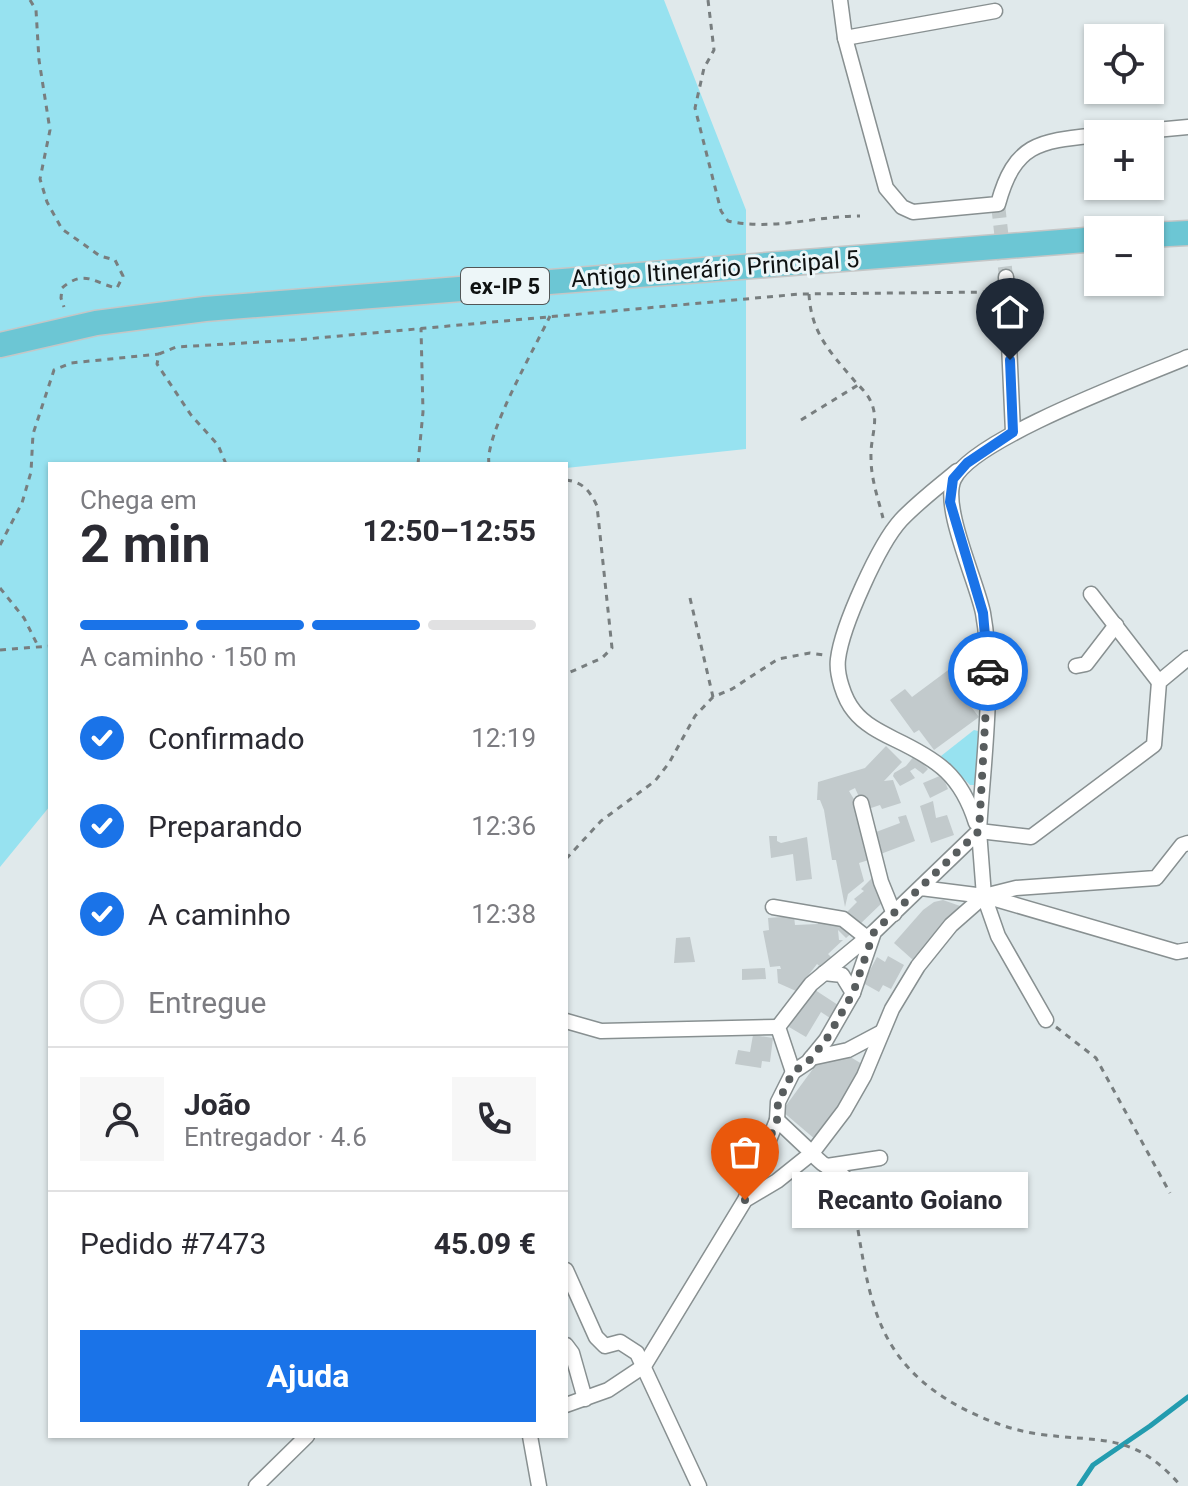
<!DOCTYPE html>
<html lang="pt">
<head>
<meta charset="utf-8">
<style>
	:root { --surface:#fff; --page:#f7f7f7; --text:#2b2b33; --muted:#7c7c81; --line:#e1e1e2; --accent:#1a73e8 }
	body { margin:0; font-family:Roboto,sans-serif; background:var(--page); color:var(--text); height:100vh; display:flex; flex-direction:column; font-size:30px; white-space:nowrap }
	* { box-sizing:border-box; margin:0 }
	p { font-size:26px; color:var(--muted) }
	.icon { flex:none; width:44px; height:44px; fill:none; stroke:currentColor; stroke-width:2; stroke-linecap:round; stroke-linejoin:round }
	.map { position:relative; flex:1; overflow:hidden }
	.panel { position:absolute; left:48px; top:462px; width:520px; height:976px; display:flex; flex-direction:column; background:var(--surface); border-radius:0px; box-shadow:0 2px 6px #0004 }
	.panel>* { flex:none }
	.buttons { position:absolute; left:1084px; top:24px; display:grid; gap:16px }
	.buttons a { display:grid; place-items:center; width:80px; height:80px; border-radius:0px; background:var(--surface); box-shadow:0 2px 6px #0004; font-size:40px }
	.pin { position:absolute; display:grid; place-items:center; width:68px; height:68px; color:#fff; margin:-82px -34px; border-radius:50% 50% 50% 0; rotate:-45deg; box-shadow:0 0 8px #0007 }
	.pin .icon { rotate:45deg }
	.courier { position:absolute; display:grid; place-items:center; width:80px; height:80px; margin:-40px; border:6px solid #1a73e8; border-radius:50%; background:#fff; color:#222; box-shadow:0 2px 10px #0007 }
	.bubble { position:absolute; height:56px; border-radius:0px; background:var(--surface); box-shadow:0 2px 6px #0004; font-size:26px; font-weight:700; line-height:56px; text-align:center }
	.summary em { font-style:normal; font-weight:700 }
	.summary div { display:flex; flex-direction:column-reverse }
	.summary { display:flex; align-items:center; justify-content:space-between; height:136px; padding:0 32px }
	h1 { font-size:52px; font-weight:700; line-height:60px }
	.bar { display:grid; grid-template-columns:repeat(4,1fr); gap:12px 8px; align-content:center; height:96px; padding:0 32px }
	.bar i { height:10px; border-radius:6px; background:var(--line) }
	.bar .selected { background:var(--accent) }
	.bar p { grid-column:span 4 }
	.line { display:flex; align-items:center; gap:20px; padding:0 32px; border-top:2px solid var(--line) }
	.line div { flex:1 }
	.round { display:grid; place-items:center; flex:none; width:84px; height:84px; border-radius:0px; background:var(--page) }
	ol { padding:0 32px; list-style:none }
	li { display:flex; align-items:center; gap:24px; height:88px }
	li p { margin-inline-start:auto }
	li .icon { padding:8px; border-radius:50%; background:var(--accent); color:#fff; stroke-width:4 }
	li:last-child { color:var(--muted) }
	li i { width:44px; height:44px; border:4px solid var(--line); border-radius:50% }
	.button { display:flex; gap:16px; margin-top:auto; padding:16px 32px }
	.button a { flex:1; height:92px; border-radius:0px; background:var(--accent); color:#fff; font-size:32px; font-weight:700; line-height:92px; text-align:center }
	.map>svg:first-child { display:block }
	.green { fill:#97e2f0 }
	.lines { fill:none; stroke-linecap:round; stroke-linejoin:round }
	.stream { stroke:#239caf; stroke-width:5 }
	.building { fill:#c2cacc }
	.minor-tunnel { stroke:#c1c9ca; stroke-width:14; stroke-dasharray:14 7; stroke-linecap:butt }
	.minor-casing { stroke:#889091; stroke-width:17 }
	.trunk-casing { stroke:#c5c6c6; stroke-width:27 }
	.path { stroke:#787e7f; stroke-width:3; stroke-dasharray:6 6; stroke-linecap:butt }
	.minor { stroke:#fff; stroke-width:14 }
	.trunk { stroke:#6cc6d4; stroke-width:24 }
	.done { stroke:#585d5e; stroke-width:8; stroke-dasharray:0 14.4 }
	.route { stroke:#1a73e8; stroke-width:10 }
	.labels { text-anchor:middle; stroke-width:6; stroke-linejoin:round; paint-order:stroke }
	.shield { fill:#edf6f8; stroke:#525657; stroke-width:2 }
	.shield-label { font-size:22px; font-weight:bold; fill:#0f1212 }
	.street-label { font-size:24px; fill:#0f1212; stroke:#edf6f8 }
</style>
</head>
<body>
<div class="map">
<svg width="1188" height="1486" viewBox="0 0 1188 1486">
	<rect width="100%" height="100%" fill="#e0e9eb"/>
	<g class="green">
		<path d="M0,0H664L746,210V449L566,468V464H50V806L0,867Z"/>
		<path d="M974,730L978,731L977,779L975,785H970L941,756Z"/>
	</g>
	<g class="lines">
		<path class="stream" d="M1079,1486L1093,1465L1150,1426L1188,1397"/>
	</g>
	<g class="building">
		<path d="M951,668L964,686L956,692L961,700L964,698L979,717L934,750L919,730L914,733L890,700L905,689L912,697Z"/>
		<path d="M886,746L902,762L884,781L893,780L901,803L882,809L880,805L865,810L855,788L849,791L855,801L872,859L859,863L864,881L848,894L845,907L836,860H832L824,810L820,800H817L818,782L865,768Z"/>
		<path d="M915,755L928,769L923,774L915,768L910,771L915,778L900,786L893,776L894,773L906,766Z"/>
		<path d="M942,775L948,789L930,798L923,783Z"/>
		<path d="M933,801L936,818L947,815L954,835L931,843L920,806Z"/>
		<path d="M906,815L915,841L878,855L873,842L879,840L876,832L900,823L898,817Z"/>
		<path d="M769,836H777V841L781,843L807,837L812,879L796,881L793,854L771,858Z"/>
		<path d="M872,878L883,902L858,926L846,913L857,902L854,899L864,891L861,889Z"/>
		<path d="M943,900L963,907L913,960L894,943L923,910L934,902Z"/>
		<path d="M794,916L795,925L818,924V917L854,931L846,938L838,930L839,940H843L828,954L832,958L822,968L817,964L796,991L778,983L777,969H781L780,966L770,967L763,931L769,930L768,918Z"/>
		<path d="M690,937L695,962L674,963L676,938Z"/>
		<path d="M888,956L904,965L891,989L883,985L879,992L863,983L877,957L885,962Z"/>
		<path d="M765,968L766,979L742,980V969Z"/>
		<path d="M812,988L838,1005L830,1018L821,1012L806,1037L789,1027Z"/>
		<path d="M753,1035L773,1038L770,1062L762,1061L761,1068L735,1064L738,1050L750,1052Z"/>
		<path d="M847,1055L862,1064L854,1088L816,1140L782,1111L815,1066L821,1061Z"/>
	</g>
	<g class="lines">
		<path class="minor-tunnel" d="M998,204L1006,277"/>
		<g class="minor-casing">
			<g id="minor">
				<path d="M840,0L845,38L886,188L902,207L913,212L998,204C1015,142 1040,141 1098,135"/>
				<path d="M845,38L995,11"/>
				<path d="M1113,134L1188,127"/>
				<path d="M1006,277L1013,432"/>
				<path d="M957,471C938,487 918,502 901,520C879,544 842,626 838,659C836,674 844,699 854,711C864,724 880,732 894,739C938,760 961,775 976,823"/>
				<path d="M1091,594L1159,682"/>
				<path d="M1076,666L1086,664L1116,625"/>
				<path d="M861,803L881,882L894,914"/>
				<path d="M979,831C983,763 995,679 983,613C977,582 941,506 954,479C974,438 1141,377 1188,357"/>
				<path d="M979,831L1031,837L1154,745L1159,682L1188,658"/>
				<path d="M984,896L998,936L1046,1020"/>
				<path d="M985,896L1177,952L1188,950"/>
				<path d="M773,907L843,919L867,938"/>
				<path d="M874,932L811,984L778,1027L793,1072L808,1062L826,1040L853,993L874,932L979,831L984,896L921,888"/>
				<path d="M824,973L842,975L853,993"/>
				<path d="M566,1021L601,1031L778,1027"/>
				<path d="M811,1058L848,1050L882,1032"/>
				<path d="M777,1120L778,1102L793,1072"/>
				<path d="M827,1166L880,1158"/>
				<path d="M856,1218C854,1205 854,1185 843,1176C830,1165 826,1170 812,1153L844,1111L864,1076L892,1009L918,966L951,925L984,896L1016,888L1156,878L1182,845L1188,843"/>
				<path d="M566,1270L596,1337L605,1346L620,1342L637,1353L699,1486"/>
				<path d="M566,1345L572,1353L585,1399"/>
				<path d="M566,1405L608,1390L644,1366L745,1200L777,1120L812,1153L777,1181L745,1200"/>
				<path d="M530,1436L539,1486"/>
				<path d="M256,1486L307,1436"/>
			</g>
		</g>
		<g class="trunk-casing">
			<g id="trunk">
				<path d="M1150,235L1188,233"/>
				<path d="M0,345L96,323L205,309L1098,239"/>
			</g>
		</g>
		<g class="path">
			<path d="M30,0L36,10L39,60L50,130L40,179L47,202L62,229L100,256L115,260L123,276L117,288C95,284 85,268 62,288L61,298L64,307"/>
			<path d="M708,0L714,50L704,68L695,108L721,211L728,221C773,231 815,216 860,216"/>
			<path d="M809,294C811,332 829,351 853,379C858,385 865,391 869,398C881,419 870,436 871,458C871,479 878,498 883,518"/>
			<path d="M801,420L858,385"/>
			<path d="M226,464L218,445L191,415L157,364L159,354L176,347L295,340L800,294L995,292"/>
			<path d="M418,464L423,412L421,328"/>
			<path d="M489,464C484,436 536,346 550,316"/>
			<path d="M566,480C583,482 590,491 597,506L612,648L602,658L566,674"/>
			<path d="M0,545L22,503L31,472L33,434L54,370L71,363L159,354"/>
			<path d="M0,588L24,618L39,648"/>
			<path d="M690,598L713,697"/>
			<path d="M0,650L50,646"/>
			<path d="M566,859L601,821L655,781L669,763L695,716L713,697L732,689L778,659L810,653L824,655"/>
			<path d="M1056,1027L1096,1058L1170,1193"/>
			<path d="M858,1230C871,1311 882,1363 958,1406C983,1419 1010,1430 1038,1434C1102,1443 1133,1431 1181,1486"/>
		</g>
		<use href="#minor" class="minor"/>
		<use href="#trunk" class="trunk"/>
	</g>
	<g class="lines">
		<path class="done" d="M745,1200L777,1120L778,1102L793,1072L808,1062L826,1040L853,993L874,932L979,831L988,671"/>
		<path class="route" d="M988,671L983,613L950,502L953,479L967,463L1013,432L1010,360"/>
	</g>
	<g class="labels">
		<rect class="shield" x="461" y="268" width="88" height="36" rx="6"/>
		<g class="shield-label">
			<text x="505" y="294">ex-IP 5</text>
		</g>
		<g class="street-label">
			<text transform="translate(715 269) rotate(-4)" y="8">Antigo Itinerário Principal 5</text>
		</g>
	</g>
</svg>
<div class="buttons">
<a><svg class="icon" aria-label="locate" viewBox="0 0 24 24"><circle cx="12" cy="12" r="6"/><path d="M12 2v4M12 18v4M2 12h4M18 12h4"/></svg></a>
<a>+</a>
<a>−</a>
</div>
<div class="pin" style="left:745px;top:1200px;background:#ea580c"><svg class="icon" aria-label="bag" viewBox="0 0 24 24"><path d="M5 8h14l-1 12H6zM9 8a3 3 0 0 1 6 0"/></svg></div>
<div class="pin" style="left:1010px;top:360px;background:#1f2937"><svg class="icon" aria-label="home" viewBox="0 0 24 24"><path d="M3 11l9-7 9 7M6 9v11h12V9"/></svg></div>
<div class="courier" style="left:988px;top:671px"><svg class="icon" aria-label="car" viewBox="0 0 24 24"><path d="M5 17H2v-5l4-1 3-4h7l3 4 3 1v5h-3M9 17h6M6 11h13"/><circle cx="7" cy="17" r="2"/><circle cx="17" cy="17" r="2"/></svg></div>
<div class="bubble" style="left:792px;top:1172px;width:236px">Recanto Goiano</div>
<section class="panel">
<div class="summary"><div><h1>2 min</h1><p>Chega em</p></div><em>12:50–12:55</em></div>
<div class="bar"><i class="selected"></i><i class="selected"></i><i class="selected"></i><i></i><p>A caminho · 150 m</p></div>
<ol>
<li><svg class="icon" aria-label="check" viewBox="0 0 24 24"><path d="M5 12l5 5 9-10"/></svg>Confirmado<p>12:19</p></li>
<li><svg class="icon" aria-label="check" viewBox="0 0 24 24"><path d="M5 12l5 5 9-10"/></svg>Preparando<p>12:36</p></li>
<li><svg class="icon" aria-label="check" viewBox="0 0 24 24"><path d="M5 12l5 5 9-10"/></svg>A caminho<p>12:38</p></li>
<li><i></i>Entregue</li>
</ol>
<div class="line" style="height:144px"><a class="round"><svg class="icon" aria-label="person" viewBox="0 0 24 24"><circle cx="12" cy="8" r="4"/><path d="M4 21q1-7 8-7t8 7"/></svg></a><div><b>João</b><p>Entregador · 4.6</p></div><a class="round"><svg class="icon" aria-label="phone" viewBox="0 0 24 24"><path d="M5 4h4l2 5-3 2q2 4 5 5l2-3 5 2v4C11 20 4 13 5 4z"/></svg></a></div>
<div class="line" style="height:104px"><div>Pedido #7473</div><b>45.09 €</b></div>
<div class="button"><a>Ajuda</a></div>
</section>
</div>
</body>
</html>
